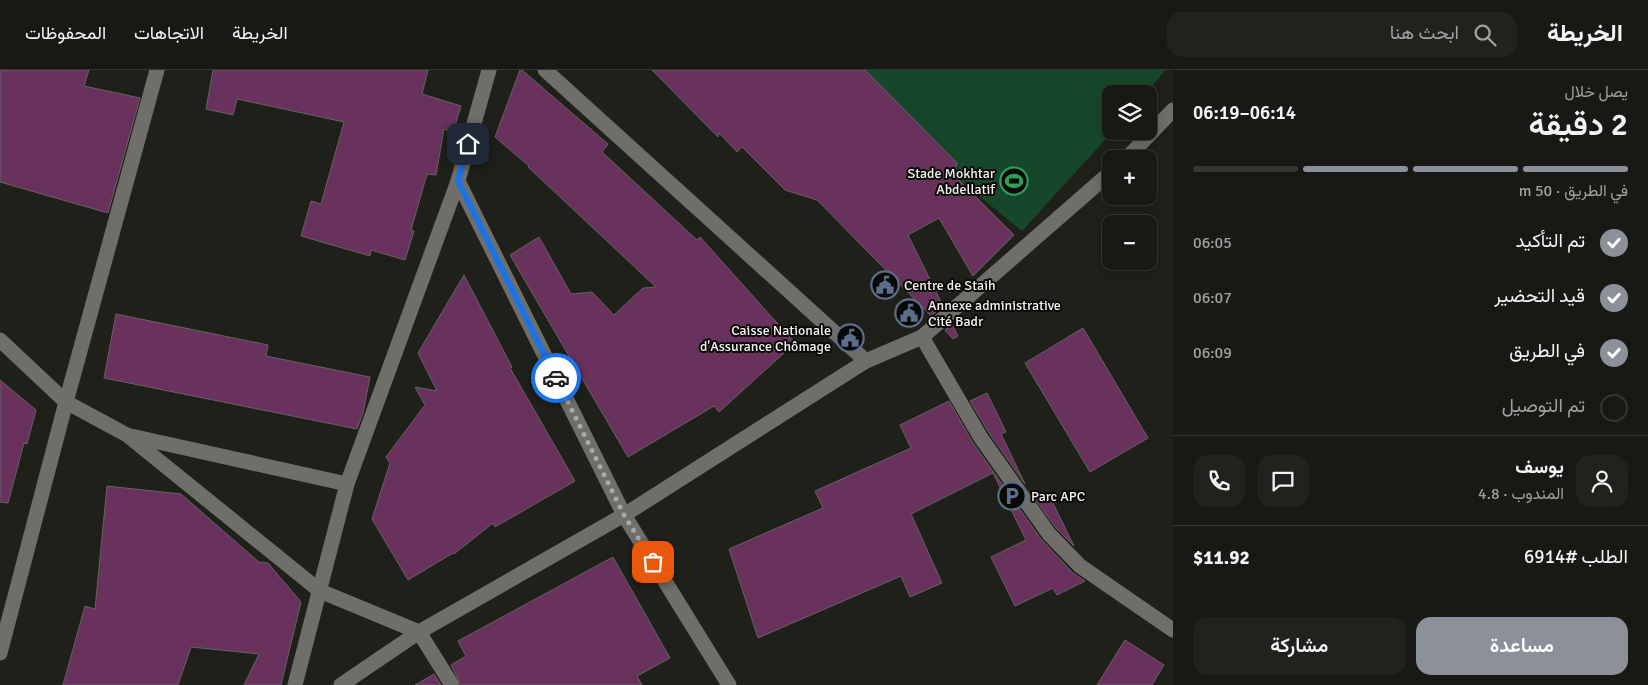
<!DOCTYPE html>
<html lang="ar">
<head>
<meta charset="utf-8">
<style>
	:root { --surface:#181814; --page:#21211d; --text:#f1f3f6; --muted:#9fa0a0; --line:#363734; --accent:#8c9099 }
	body { margin:0; font-family:Signika,Vazirmatn,sans-serif; background:var(--page); color:var(--text); direction:rtl; height:100vh; display:flex; flex-direction:column; font-size:19px; white-space:nowrap }
	* { box-sizing:border-box; margin:0 }
	p { font-size:16px; color:var(--muted) }
	.icon { flex:none; width:28px; height:28px; fill:none; stroke:currentColor; stroke-width:2; stroke-linecap:round; stroke-linejoin:round }
	.map { position:relative; flex:1; overflow:hidden; direction:ltr }
	.sheet { display:flex; flex-direction:column; background:var(--surface); width:475px }
	.sheet>* { flex:none }
	.tools { position:absolute; left:1102px; top:15px; display:grid; gap:10px }
	.tools a { display:grid; place-items:center; width:55px; height:55px; border-radius:10px; background:var(--surface); box-shadow:0 2px 12px #0003,0 0 0 1px var(--line); font-size:25px }
	.pin { position:absolute; display:grid; place-items:center; width:42px; height:42px; color:#fff; margin:-21px; border-radius:10px; box-shadow:0 2px 8px #0006 }
	.courier { position:absolute; display:grid; place-items:center; width:50px; height:50px; margin:-25px; border:4px solid #1a73e8; border-radius:50%; background:#fff; color:#222; box-shadow:0 1px 6px #0007 }
	.summary em { font-style:normal; font-weight:600 }
	.summary div { display:flex; flex-direction:column-reverse }
	.summary { display:flex; align-items:center; justify-content:space-between; height:85px; padding:0 20px }
	h1 { font-size:32px; font-weight:600; line-height:38px }
	.bar { display:grid; grid-template-columns:repeat(4,1fr); gap:8px 5px; align-content:center; height:60px; padding:0 20px }
	.bar i { height:6px; border-radius:4px; background:var(--line) }
	.bar .current { background:var(--accent) }
	.bar p { grid-column:span 4 }
	.line { display:flex; align-items:center; gap:12px; padding:0 20px; border-top:1px solid var(--line) }
	.line div { flex:1 }
	.round { display:grid; place-items:center; flex:none; width:52px; height:52px; border-radius:15px; background:var(--page) }
	ol { padding:0 20px; list-style:none }
	li { display:flex; align-items:center; gap:15px; height:55px }
	li p { margin-inline-start:auto }
	li .icon { padding:5px; border-radius:50%; background:var(--accent); color:#fff; stroke-width:4 }
	li:last-child { color:var(--muted) }
	li i { width:28px; height:28px; border:2px solid var(--line); border-radius:50% }
	.button { display:flex; gap:10px; margin-top:auto; padding:10px 20px }
	.button a { flex:1; height:58px; border-radius:15px; background:var(--accent); color:#fff; font-size:20px; font-weight:600; line-height:58px; text-align:center }
	.button a+a { background:var(--page); color:var(--text) }
	header { display:flex; align-items:center; gap:30px; box-sizing:border-box; height:70px; padding:0 25px; background:var(--surface); border-bottom:1px solid var(--line) }
	header strong { font-size:24px }
	nav { display:flex; gap:28px; margin-inline-start:auto; font-size:18px }
	.search { width:350px; height:45px; background:var(--page); display:flex; align-items:center; gap:12px; box-sizing:border-box; padding:0 18px; border-radius:15px; color:var(--muted); font-size:19px }
	main { display:flex; flex:1; min-height:0 }
	.map>svg:first-child { display:block }
	.green { fill:#17472b }
	.building { fill:#68325c; stroke:#666265 }
	.lines { fill:none; stroke-linecap:round; stroke-linejoin:round }
	.street { stroke:#6f6e69; stroke-width:15 }
	.secondary { stroke:#6f6e69; stroke-width:15 }
	.done { stroke:#a9a8a5; stroke-width:5; stroke-dasharray:0 9 }
	.route { stroke:#1a73e8; stroke-width:6 }
	.labels { text-anchor:middle; stroke-width:4; stroke-linejoin:round; paint-order:stroke }
	.poi-label { font-size:14px; fill:#f3f2ef; stroke:#0a0908; text-anchor:start }
</style>
</head>
<body>
<header>
<strong>الخريطة</strong>
<div class="search"><svg class="icon" aria-label="search" viewBox="0 0 24 24"><circle cx="10" cy="10" r="6"/><path d="M15 15l6 6"/></svg>ابحث هنا</div>
<nav><a>الخريطة</a><a>الاتجاهات</a><a>المحفوظات</a></nav>
</header>
<main>
<section class="sheet">
<div class="summary"><div><h1>2 دقيقة</h1><p>يصل خلال</p></div><em>06:14–06:19</em></div>
<div class="bar"><i class="current"></i><i class="current"></i><i class="current"></i><i></i><p>في الطريق · 50 m</p></div>
<ol>
<li><svg class="icon" aria-label="check" viewBox="0 0 24 24"><path d="M5 12l5 5 9-10"/></svg>تم التأكيد<p>06:05</p></li>
<li><svg class="icon" aria-label="check" viewBox="0 0 24 24"><path d="M5 12l5 5 9-10"/></svg>قيد التحضير<p>06:07</p></li>
<li><svg class="icon" aria-label="check" viewBox="0 0 24 24"><path d="M5 12l5 5 9-10"/></svg>في الطريق<p>06:09</p></li>
<li><i></i>تم التوصيل</li>
</ol>
<div class="line" style="height:90px"><a class="round"><svg class="icon" aria-label="person" viewBox="0 0 24 24"><circle cx="12" cy="8" r="4"/><path d="M4 21q1-7 8-7t8 7"/></svg></a><div><b>يوسف</b><p>المندوب · 4.8</p></div><a class="round"><svg class="icon" aria-label="chat" viewBox="0 0 24 24"><path d="M4 5h16v11H9l-5 4z"/></svg></a><a class="round"><svg class="icon" aria-label="phone" viewBox="0 0 24 24"><path d="M5 4h4l2 5-3 2q2 4 5 5l2-3 5 2v4C11 20 4 13 5 4z"/></svg></a></div>
<div class="line" style="height:65px"><div>الطلب #6914</div><b>$11.92</b></div>
<div class="button"><a>مساعدة</a><a>مشاركة</a></div>
</section>
<div class="map">
<svg width="1173" height="615" viewBox="0 0 1173 615">
	<rect width="100%" height="100%" fill="#20201b"/>
	<path class="green" d="M826,0H1165L1146,24H1111V61H1113L1022,161Z"/>
	<g class="building">
		<path d="M0,0H89L84,16L140,28L108,143L0,112Z"/>
		<path d="M213,0H428L422,24L461,36L453,62L444,59L436,105L427,104L411,160L414,161L405,190L371,180L370,186L301,166L311,131L321,134L344,52L237,29L233,45L206,39Z"/>
		<path d="M520,0H522L608,74L602,82L697,170L700,167L795,273L719,342L714,336L628,387L510,185L539,167L571,224L592,222L614,245L643,218L656,217L528,97L529,96L495,67Z"/>
		<path d="M652,0H865L957,93L953,104L1014,165L973,206L939,148L908,165L943,236L931,246L817,130L785,120L742,77L737,82L719,63L718,67Z"/>
		<path d="M464,205L512,297L510,298L575,411L495,457L493,453L454,484L453,483L408,510L372,449L390,393L386,387L425,335L415,317L437,321L418,283Z"/>
		<path d="M116,244L268,275L266,286L370,307L363,343L357,359L104,308Z"/>
		<path d="M952,254L958,266L953,269L945,260Z"/>
		<path d="M1083,258L1148,368L1090,402L1025,293Z"/>
		<path d="M0,310L36,340L27,374L24,373L8,433L0,432Z"/>
		<path d="M987,323L1006,362L1001,364L1025,414L989,363L970,331Z"/>
		<path d="M949,331L973,373L1041,469L1073,503L1085,511L1057,525L1053,518L1015,536L991,487L1026,470L993,403L911,444L942,513L910,527L901,506L758,568L729,479L823,438L815,421L911,378L900,355Z"/>
		<path d="M107,416L181,424L259,492L268,493L301,532L281,615H244L259,584L191,577L178,615H63L85,536L95,539Z"/>
		<path d="M1048,423L1074,476L1056,458L1035,429Z"/>
		<path d="M613,487L670,588L637,606L642,615H461L451,595L466,586L458,571Z"/>
		<path d="M1125,570L1164,595L1152,615H1097Z"/>
		<path d="M434,604L441,615H415Z"/>
	</g>
	<g class="lines">
		<g class="street">
			<path d="M545,0L866,291"/>
			<path d="M1126,89L1173,40"/>
			<path d="M458,111L624,445L729,615"/>
			<path d="M922,267L981,368L1049,464L1080,496L1173,560"/>
			<path d="M320,521L419,562L452,615"/>
			<path d="M0,583L66,332L157,0"/>
			<path d="M341,615L419,562L624,445L866,291L922,267L1111,102"/>
		</g>
		<g class="secondary">
			<path d="M0,270L66,332L127,365L320,521"/>
			<path d="M131,366L347,414"/>
			<path d="M295,615L347,414L458,111L489,0"/>
		</g>
	</g>
	<g class="lines">
		<path class="done" d="M556,308L624,445L653,492"/>
		<path class="route" d="M468,74L458,111L556,308"/>
	</g>
	<defs>
		<g id="stadium-ring" transform="scale(1.4375)"><circle r="9.5" fill="#0a0908" stroke="#2e9e5b" stroke-width="1.5"/><path d="M0-5a6.5 5 0 1 0 0 10a6.5 5 0 1 0 0-10ZM-3.5-1.8h7v3.6h-7Z" fill="#2e9e5b"/></g>
		<g id="civic-ring" transform="scale(1.4375)"><circle r="9.5" fill="#0a0908" stroke="#5c6f8a" stroke-width="1.5"/><path d="M-.6-6.5H3V-4.5H.6V-3L4-1V1h2V6H-6V1h2V-1L-.6-3ZM-1.2 2.5V6h2.4V2.5Z" fill="#5c6f8a"/></g>
		<g id="parking-ring" transform="scale(1.4375)"><circle r="9.5" fill="#0a0908" stroke="#5c6f8a" stroke-width="1.5"/><path d="M-3.5-5.5H1a3.5 3.5 0 0 1 0 7H-1V5.5H-3.5ZM-1-3.4V-.6H.8a1.4 1.4 0 0 0 0-2.8Z" fill="#5c6f8a"/></g>
	</defs>
	<g fill-rule="evenodd">
		<use href="#stadium-ring" x="1014" y="111"/>
		<use href="#civic-ring" x="885" y="215"/>
		<use href="#civic-ring" x="909" y="243"/>
		<use href="#civic-ring" x="850" y="268"/>
		<use href="#parking-ring" x="1012" y="426"/>
	</g>
	<g class="labels">
		<g class="poi-label">
			<text x="995" y="108" text-anchor="end">Stade Mokhtar<tspan x="995" dy="16">Abdellatif</tspan></text>
			<text x="904" y="220">Centre de Staih</text>
			<text x="928" y="240">Annexe administrative<tspan x="928" dy="16">Cité Badr</tspan></text>
			<text x="831" y="265" text-anchor="end">Caisse Nationale<tspan x="831" dy="16">d'Assurance Chômage</tspan></text>
			<text x="1031" y="431">Parc APC</text>
		</g>
	</g>
</svg>
<div class="tools">
<a><svg class="icon" aria-label="layers" viewBox="0 0 24 24"><path d="M12 4l9 5-9 5-9-5zM3 14l9 5 9-5"/></svg></a>
<a>+</a>
<a>−</a>
</div>
<div class="pin" style="left:653px;top:492px;background:#ea580c"><svg class="icon" aria-label="bag" viewBox="0 0 24 24"><path d="M5 8h14l-1 12H6zM9 8a3 3 0 0 1 6 0"/></svg></div>
<div class="pin" style="left:468px;top:74px;background:#1f2937"><svg class="icon" aria-label="home" viewBox="0 0 24 24"><path d="M3 11l9-7 9 7M6 9v11h12V9"/></svg></div>
<div class="courier" style="left:556px;top:308px"><svg class="icon" aria-label="car" viewBox="0 0 24 24"><path d="M5 17H2v-5l4-1 3-4h7l3 4 3 1v5h-3M9 17h6M6 11h13"/><circle cx="7" cy="17" r="2"/><circle cx="17" cy="17" r="2"/></svg></div>
</div>
</main>
</body>
</html>
